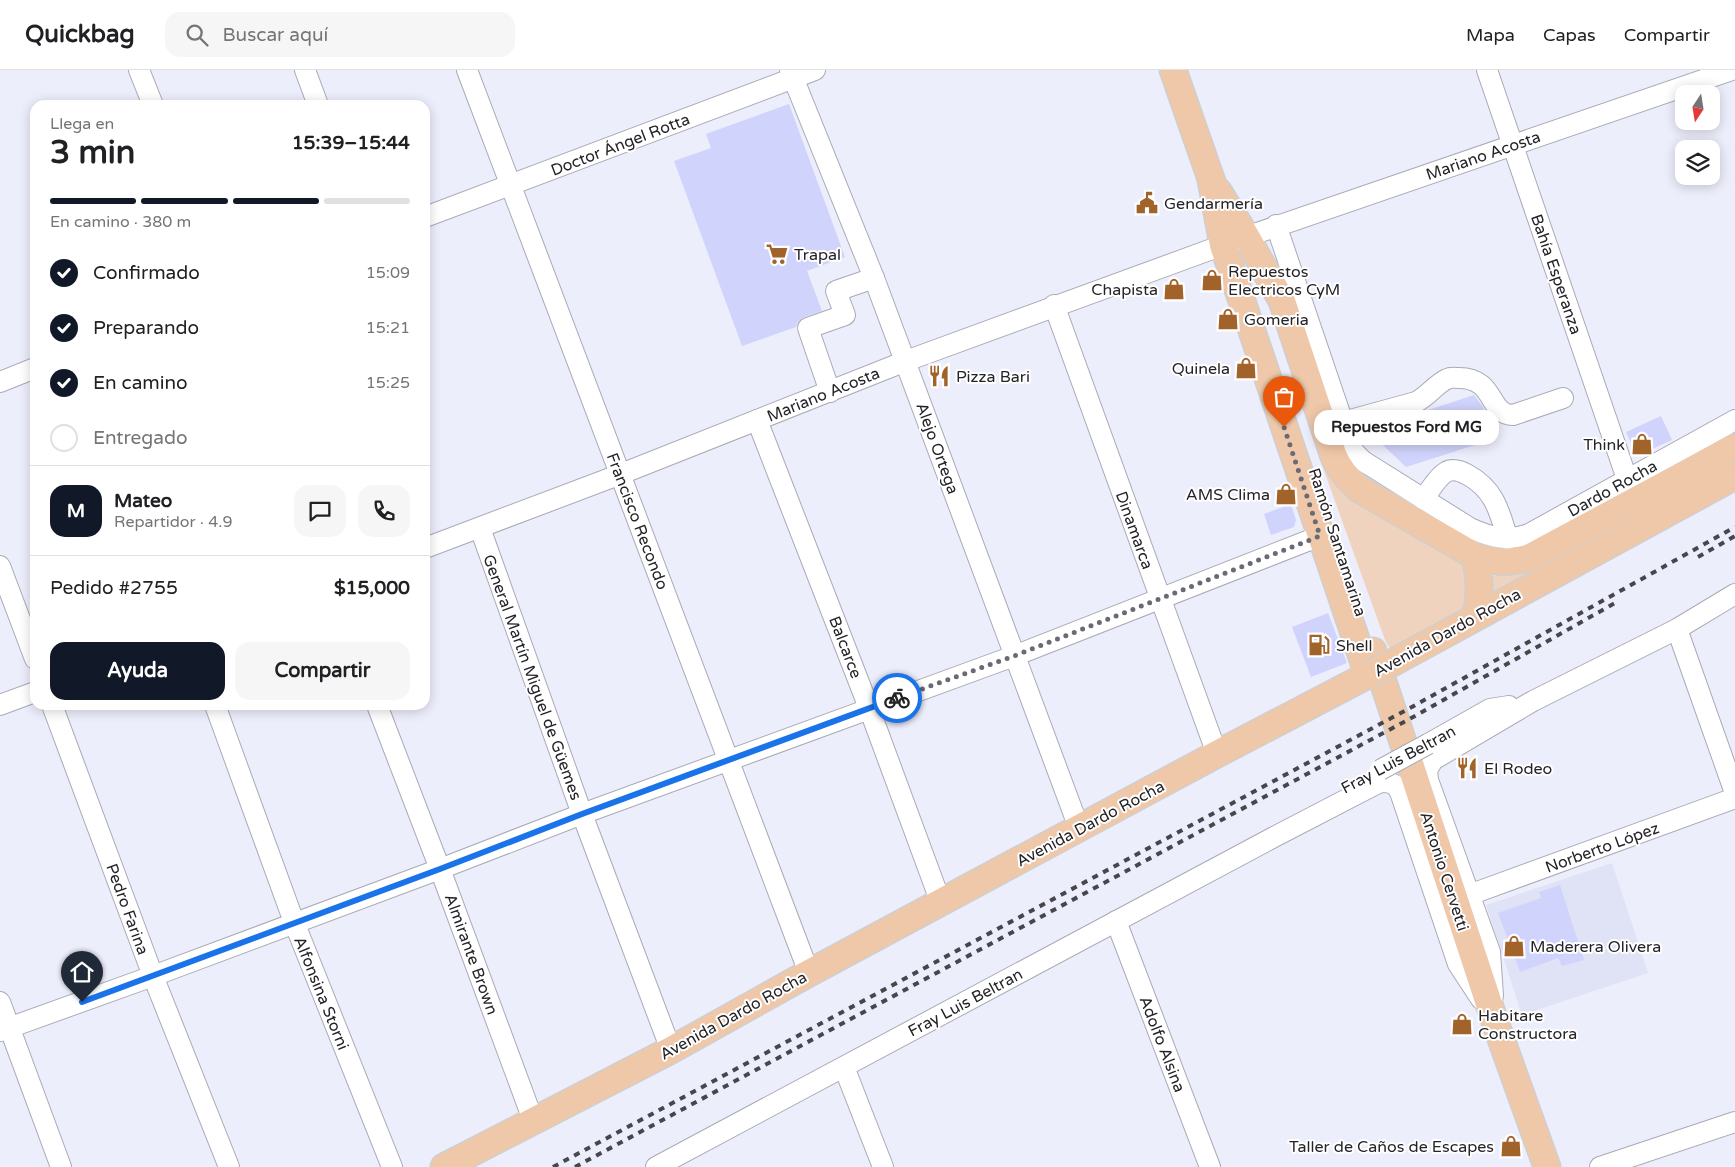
<!DOCTYPE html>
<html lang="es">
<head>
<meta charset="utf-8">
<style>
	:root { --surface:#fff; --page:#f6f6f6; --text:#202124; --muted:#757577; --line:#e0e0e0; --accent:#111827 }
	body { margin:0; font-family:"Varela Round",sans-serif; background:var(--page); color:var(--text); height:100vh; display:flex; flex-direction:column; font-size:19px; white-space:nowrap }
	* { box-sizing:border-box; margin:0 }
	p { font-size:16px; color:var(--muted) }
	.icon { flex:none; width:28px; height:28px; fill:none; stroke:currentColor; stroke-width:2; stroke-linecap:round; stroke-linejoin:round }
	.map { position:relative; flex:1; overflow:hidden }
	.sheet { position:absolute; left:30px; top:30px; width:400px; height:610px; display:flex; flex-direction:column; background:var(--surface); border-radius:15px; box-shadow:0 2px 12px #0003 }
	.sheet>* { flex:none }
	.needle { width:32px; rotate:192deg }
	.fabs { position:absolute; left:1675px; top:15px; display:grid; gap:10px }
	.fabs a { display:grid; place-items:center; width:45px; height:45px; border-radius:10px; background:var(--surface); box-shadow:0 2px 12px #0003; font-size:25px }
	.pin { position:absolute; display:grid; place-items:center; width:42px; height:42px; color:#fff; margin:-51px -21px; border-radius:50% 50% 50% 0; rotate:-45deg; box-shadow:0 0 5px #0007 }
	.pin .icon { rotate:45deg }
	.courier { position:absolute; display:grid; place-items:center; width:50px; height:50px; margin:-25px; border:4px solid #1a73e8; border-radius:50%; background:#fff; color:#222; box-shadow:0 1px 6px #0007 }
	.bubble { position:absolute; height:35px; border-radius:15px; background:var(--surface); box-shadow:0 2px 12px #0003; font-size:16px; font-weight:700; line-height:35px; text-align:center }
	.head em { font-style:normal; font-weight:700 }
	.head div { display:flex; flex-direction:column-reverse }
	.head { display:flex; align-items:center; justify-content:space-between; height:85px; padding:0 20px }
	h1 { font-size:32px; font-weight:700; line-height:38px }
	.bar { display:grid; grid-template-columns:repeat(4,1fr); gap:8px 5px; align-content:center; height:60px; padding:0 20px }
	.bar i { height:6px; border-radius:4px; background:var(--line) }
	.bar .on { background:var(--accent) }
	.bar p { grid-column:span 4 }
	.line { display:flex; align-items:center; gap:12px; padding:0 20px; border-top:1px solid var(--line) }
	.line div { flex:1 }
	.round { display:grid; place-items:center; flex:none; width:52px; height:52px; border-radius:15px; background:var(--page) }
	ol { padding:0 20px; list-style:none }
	li { display:flex; align-items:center; gap:15px; height:55px }
	li p { margin-inline-start:auto }
	li .icon { padding:5px; border-radius:50%; background:var(--accent); color:#fff; stroke-width:4 }
	li:last-child { color:var(--muted) }
	li i { width:28px; height:28px; border:2px solid var(--line); border-radius:50% }
	.action { display:flex; gap:10px; margin-top:auto; padding:10px 20px }
	.action a { flex:1; height:58px; border-radius:15px; background:var(--accent); color:#fff; font-size:20px; font-weight:700; line-height:58px; text-align:center }
	.action a+a { background:var(--page); color:var(--text) }
	header { display:flex; align-items:center; gap:30px; box-sizing:border-box; height:70px; padding:0 25px; background:var(--surface); border-bottom:1px solid var(--line) }
	header strong { font-size:24px }
	nav { display:flex; gap:28px; margin-inline-start:auto; font-size:18px }
	.search { width:350px; height:45px; background:var(--page); display:flex; align-items:center; gap:12px; box-sizing:border-box; padding:0 18px; border-radius:15px; color:var(--muted); font-size:19px }
	.map>svg:first-child { display:block }
	.built { fill:#e0e2f6 }
	.green { fill:#f0d3be }
	.building { fill:#d0d3fb }
	.lines { fill:none; stroke-linecap:round; stroke-linejoin:round }
	.minor-casing { stroke:#a9aab6; stroke-width:22 }
	.major-casing { stroke:#cfcfd0; stroke-width:29 }
	.minor { stroke:#fff; stroke-width:20 }
	.major { stroke:#efc8a9; stroke-width:26 }
	.rail { stroke:#46464c; stroke-width:4; stroke-dasharray:6 6; stroke-linecap:butt }
	.minor-bridge-casing { stroke:#a9aab6; stroke-width:22; stroke-linecap:butt }
	.major-bridge-casing { stroke:#cfcfd0; stroke-width:29; stroke-linecap:butt }
	.minor-bridge { stroke:#fff; stroke-width:20 }
	.major-bridge { stroke:#efc8a9; stroke-width:26 }
	.done { stroke:#6a6a72; stroke-width:5; stroke-dasharray:0 9 }
	.route { stroke:#1a73e8; stroke-width:6 }
	.labels { text-anchor:middle; stroke-width:4; stroke-linejoin:round; paint-order:stroke }
	.street-label { font-size:16px; fill:#232328; stroke:#fff }
	.poi-label { font-size:16px; fill:#232328; stroke:#fff; text-anchor:start }
</style>
</head>
<body>
<header>
<strong>Quickbag</strong>
<div class="search"><svg class="icon" aria-label="search" viewBox="0 0 24 24"><circle cx="10" cy="10" r="6"/><path d="M15 15l6 6"/></svg>Buscar aquí</div>
<nav><a>Mapa</a><a>Capas</a><a>Compartir</a></nav>
</header>
<div class="map">
<svg width="1735" height="1097" viewBox="0 0 1735 1097">
	<rect width="100%" height="100%" fill="#edeefb"/>
	<path class="built" d="M1612,793L1648,903L1522,945L1486,835Z"/>
	<g class="green">
		<path d="M1319,383L1469,497L1465,541L1398,579H1390L1385,570L1318,384Z"/>
		<path d="M1541,498L1493,530L1492,506Z"/>
	</g>
	<g class="building">
		<path d="M789,34L845,187L807,201L822,241L804,247L799,251L796,257L742,276L674,91L711,78L706,64Z"/>
		<path d="M1474,325L1483,337L1494,369L1406,397L1367,360Z"/>
		<path d="M1661,346L1672,370L1641,384L1636,383L1626,362Z"/>
		<path d="M1291,434L1296,450L1294,457L1271,465L1264,444Z"/>
		<path d="M1328,543L1347,593L1311,607L1292,557Z"/>
		<path d="M1560,815L1584,890L1562,896L1558,888L1520,902L1498,843L1541,828L1539,822Z"/>
	</g>
	<g class="lines">
		<g class="minor-casing">
			<g id="minor">
				<path d="M139,0L153,35"/>
				<path d="M305,0L318,35"/>
				<path d="M467,0L809,903"/>
				<path d="M790,0L874,208L1079,758"/>
				<path d="M1487,0L1627,409"/>
				<path d="M425,147L815,0"/>
				<path d="M1276,155L1349,370L1354,382L1363,391L1470,458C1490,467 1508,472 1529,464L1735,350"/>
				<path d="M1234,171L1732,0"/>
				<path d="M1054,235L1217,684"/>
				<path d="M0,312L35,298"/>
				<path d="M830,322L808,258L845,245L836,221L874,208"/>
				<path d="M757,350L869,638L941,833"/>
				<path d="M1343,352L1416,332C1428,326 1436,314 1447,309C1451,307 1455,308 1459,308C1496,308 1488,345 1513,345L1563,328"/>
				<path d="M1423,429C1430,421 1437,407 1446,402C1453,398 1461,401 1468,405C1495,420 1499,441 1508,469"/>
				<path d="M480,458L582,744L671,980"/>
				<path d="M425,478L621,404L906,291L1223,175"/>
				<path d="M0,496L35,589"/>
				<path d="M1677,559L1735,723"/>
				<path d="M0,635L35,622"/>
				<path d="M52,635L153,906L229,1097"/>
				<path d="M215,635L294,852L392,1097"/>
				<path d="M377,635L440,799L533,1050"/>
				<path d="M1428,674L1490,639L1509,636"/>
				<path d="M1469,825L1735,728"/>
				<path d="M1116,851L1210,1097"/>
				<path d="M1493,926L1490,882L1428,710L1427,700L1433,690L1533,631L1677,559L1735,524"/>
				<path d="M0,932L61,1097"/>
				<path d="M0,961L153,906L440,799L582,744L1014,586L1320,466"/>
				<path d="M844,997L883,1097"/>
				<path d="M656,1097L1274,767L1380,712C1391,712 1395,713 1400,722L1458,894L1481,929"/>
				<path d="M1600,1097L1735,1052"/>
			</g>
		</g>
		<g class="major-casing">
			<g id="major">
				<path d="M1173,0L1217,126"/>
				<path d="M1218,121L1246,166L1282,231L1333,384C1339,399 1347,408 1359,419L1475,486C1495,493 1511,493 1530,487L1735,377"/>
				<path d="M1475,486C1480,507 1481,526 1476,546"/>
				<path d="M1373,581L1495,952L1547,1097"/>
				<path d="M1392,593L1735,406"/>
				<path d="M444,1097L671,980L809,903L1217,684L1368,605L1223,175L1211,110"/>
			</g>
		</g>
		<use href="#minor" class="minor"/>
		<use href="#major" class="major"/>
		<g class="rail">
			<path d="M1698,487L1735,466"/>
			<path d="M553,1097L1410,638L1735,457"/>
			<path d="M575,1097L1415,646L1615,533"/>
		</g>
		<g class="minor-bridge-casing">
			<path id="minor-bridge" d="M1380,700L1428,674"/>
		</g>
		<g class="major-bridge-casing">
			<path id="major-bridge" d="M1368,605L1392,593"/>
		</g>
		<use href="#minor-bridge" class="minor-bridge"/>
		<use href="#major-bridge" class="major-bridge"/>
	</g>
	<g class="lines">
		<path class="done" d="M897,628L1014,586L1320,466L1284,357"/>
		<path class="route" d="M82,932L440,799L582,744L897,628"/>
	</g>
	<defs>
		<g id="civic-bare" transform="scale(1.725)"><path d="M-.6-6.5H3V-4.5H.6V-3L4-1V1h2V6H-6V1h2V-1L-.6-3ZM-1.2 2.5V6h2.4V2.5Z" fill="#a2632b" stroke="#fff" stroke-width="2.5" paint-order="stroke"/></g>
		<g id="supermarket-bare" transform="scale(1.725)"><path d="M-6-5.5h2.5l.6 2H6L4.5 2H-2.5L-4.4-4H-6ZM-1.5 3.2a1.3 1.3 0 1 0 .1 0ZM3 3.2a1.3 1.3 0 1 0 .1 0Z" fill="#a2632b" stroke="#fff" stroke-width="2.5" paint-order="stroke"/></g>
		<g id="shop-bare" transform="scale(1.725)"><path d="M-5-2.5h2.3a2.7 3.5 0 0 1 5.4 0H5L5.5 6h-11ZM-1.5-2.5h3a1.5 2.3 0 0 0-3 0Z" fill="#a2632b" stroke="#fff" stroke-width="2.5" paint-order="stroke"/></g>
		<g id="restaurant-bare" transform="scale(1.725)"><path d="M-5-6h1v4h1v-4h1v4h1v-4h1v5L-1.5 .5V6h-2V.5L-5-1ZM5-6V6H3V1.5H1.5Q1.5-4 5-6Z" fill="#a2632b" stroke="#fff" stroke-width="2.5" paint-order="stroke"/></g>
		<g id="fuel-bare" transform="scale(1.725)"><path d="M-5.5-6h7V0h2V4h1.3V-2.5L3-4.5l.8-.8L6-3V5H2.5V1h-1V6h-7ZM-4.2-4.7v3.2H.2V-4.7Z" fill="#a2632b" stroke="#fff" stroke-width="2.5" paint-order="stroke"/></g>
	</defs>
	<g fill-rule="evenodd">
		<use href="#civic-bare" x="1147" y="133"/>
		<use href="#supermarket-bare" x="777" y="184"/>
		<use href="#shop-bare" x="1212" y="210"/>
		<use href="#shop-bare" x="1174" y="219"/>
		<use href="#shop-bare" x="1228" y="249"/>
		<use href="#shop-bare" x="1246" y="298"/>
		<use href="#restaurant-bare" x="939" y="306"/>
		<use href="#shop-bare" x="1642" y="374"/>
		<use href="#shop-bare" x="1286" y="424"/>
		<use href="#fuel-bare" x="1319" y="575"/>
		<use href="#restaurant-bare" x="1467" y="698"/>
		<use href="#shop-bare" x="1514" y="876"/>
		<use href="#shop-bare" x="1462" y="954"/>
		<use href="#shop-bare" x="1511" y="1076"/>
	</g>
	<g class="labels">
		<g class="street-label">
			<text transform="translate(620 74) rotate(-21)" y="6">Doctor Ángel Rotta</text>
			<text transform="translate(1483 85) rotate(-19)" y="6">Mariano Acosta</text>
			<text transform="translate(1557 204) rotate(71)" y="6">Bahía Esperanza</text>
			<text transform="translate(823 324) rotate(-22)" y="6">Mariano Acosta</text>
			<text transform="translate(938 378) rotate(70)" y="6">Alejo Ortega</text>
			<text transform="translate(1612 418) rotate(-29)" y="6">Dardo Rocha</text>
			<text transform="translate(638 451) rotate(69)" y="6">Francisco Recondo</text>
			<text transform="translate(1135 460) rotate(70)" y="6">Dinamarca</text>
			<text transform="translate(1338 472) rotate(72)" y="6">Ramón Santamarina</text>
			<text transform="translate(1447 562) rotate(-29)" y="6">Avenida Dardo Rocha</text>
			<text transform="translate(846 577) rotate(69)" y="6">Balcarce</text>
			<text transform="translate(533 607) rotate(70)" y="6">General Martín Miguel de Güemes</text>
			<text transform="translate(1398 689) rotate(-28)" y="6">Fray Luis Beltran</text>
			<text transform="translate(1090 753) rotate(-28)" y="6">Avenida Dardo Rocha</text>
			<text transform="translate(1602 777) rotate(-20)" y="6">Norberto López</text>
			<text transform="translate(1445 801) rotate(72)" y="6">Antonio Cervetti</text>
			<text transform="translate(128 839) rotate(70)" y="6">Pedro Farina</text>
			<text transform="translate(472 884) rotate(70)" y="6">Almirante Brown</text>
			<text transform="translate(322 923) rotate(68)" y="6">Alfonsina Storni</text>
			<text transform="translate(965 932) rotate(-28)" y="6">Fray Luis Beltran</text>
			<text transform="translate(733 945) rotate(-29)" y="6">Avenida Dardo Rocha</text>
			<text transform="translate(1163 974) rotate(69)" y="6">Adolfo Alsina</text>
		</g>
		<g class="poi-label">
			<text x="1164" y="139">Gendarmería</text>
			<text x="794" y="190">Trapal</text>
			<text x="1228" y="207">Repuestos<tspan x="1228" dy="18">Electricos CyM</tspan></text>
			<text x="1158" y="225" text-anchor="end">Chapista</text>
			<text x="1244" y="255">Gomeria</text>
			<text x="1230" y="304" text-anchor="end">Quinela</text>
			<text x="956" y="312">Pizza Bari</text>
			<text x="1625" y="380" text-anchor="end">Think</text>
			<text x="1270" y="430" text-anchor="end">AMS Clima</text>
			<text x="1336" y="581">Shell</text>
			<text x="1484" y="704">El Rodeo</text>
			<text x="1530" y="882">Maderera Olivera</text>
			<text x="1478" y="951">Habitare<tspan x="1478" dy="18">Constructora</tspan></text>
			<text x="1494" y="1082" text-anchor="end">Taller de Caños de Escapes</text>
		</g>
	</g>
</svg>
<div class="fabs">
<a><svg class="needle" viewBox="-14 -14 28 28"><path d="M0-13l5 13h-10z" fill="#e53935"/><path d="M0 13l5-13h-10z" fill="#757577"/></svg></a>
<a><svg class="icon" aria-label="layers" viewBox="0 0 24 24"><path d="M12 4l9 5-9 5-9-5zM3 14l9 5 9-5"/></svg></a>
</div>
<div class="pin" style="left:1284px;top:357px;background:#ea580c"><svg class="icon" aria-label="bag" viewBox="0 0 24 24"><path d="M5 8h14l-1 12H6zM9 8a3 3 0 0 1 6 0"/></svg></div>
<div class="pin" style="left:82px;top:932px;background:#1f2937"><svg class="icon" aria-label="home" viewBox="0 0 24 24"><path d="M3 11l9-7 9 7M6 9v11h12V9"/></svg></div>
<div class="courier" style="left:897px;top:628px"><svg class="icon" aria-label="bike" viewBox="0 0 24 24"><circle cx="6" cy="16" r="4"/><circle cx="18" cy="16" r="4"/><path d="M6 16l4-8h5l3 8M10 8l3 8H6M13 5h3"/></svg></div>
<div class="bubble" style="left:1314px;top:340px;width:185px">Repuestos Ford MG</div>
<section class="sheet">
<div class="head"><div><h1>3 min</h1><p>Llega en</p></div><em>15:39–15:44</em></div>
<div class="bar"><i class="on"></i><i class="on"></i><i class="on"></i><i></i><p>En camino · 380 m</p></div>
<ol>
<li><svg class="icon" aria-label="check" viewBox="0 0 24 24"><path d="M5 12l5 5 9-10"/></svg>Confirmado<p>15:09</p></li>
<li><svg class="icon" aria-label="check" viewBox="0 0 24 24"><path d="M5 12l5 5 9-10"/></svg>Preparando<p>15:21</p></li>
<li><svg class="icon" aria-label="check" viewBox="0 0 24 24"><path d="M5 12l5 5 9-10"/></svg>En camino<p>15:25</p></li>
<li><i></i>Entregado</li>
</ol>
<div class="line" style="height:90px"><b class="round" style="background:var(--accent);color:#fff">M</b><div><b>Mateo</b><p>Repartidor · 4.9</p></div><a class="round"><svg class="icon" aria-label="chat" viewBox="0 0 24 24"><path d="M4 5h16v11H9l-5 4z"/></svg></a><a class="round"><svg class="icon" aria-label="phone" viewBox="0 0 24 24"><path d="M5 4h4l2 5-3 2q2 4 5 5l2-3 5 2v4C11 20 4 13 5 4z"/></svg></a></div>
<div class="line" style="height:65px"><div>Pedido #2755</div><b>$15,000</b></div>
<div class="action"><a>Ayuda</a><a>Compartir</a></div>
</section>
</div>
</body>
</html>
